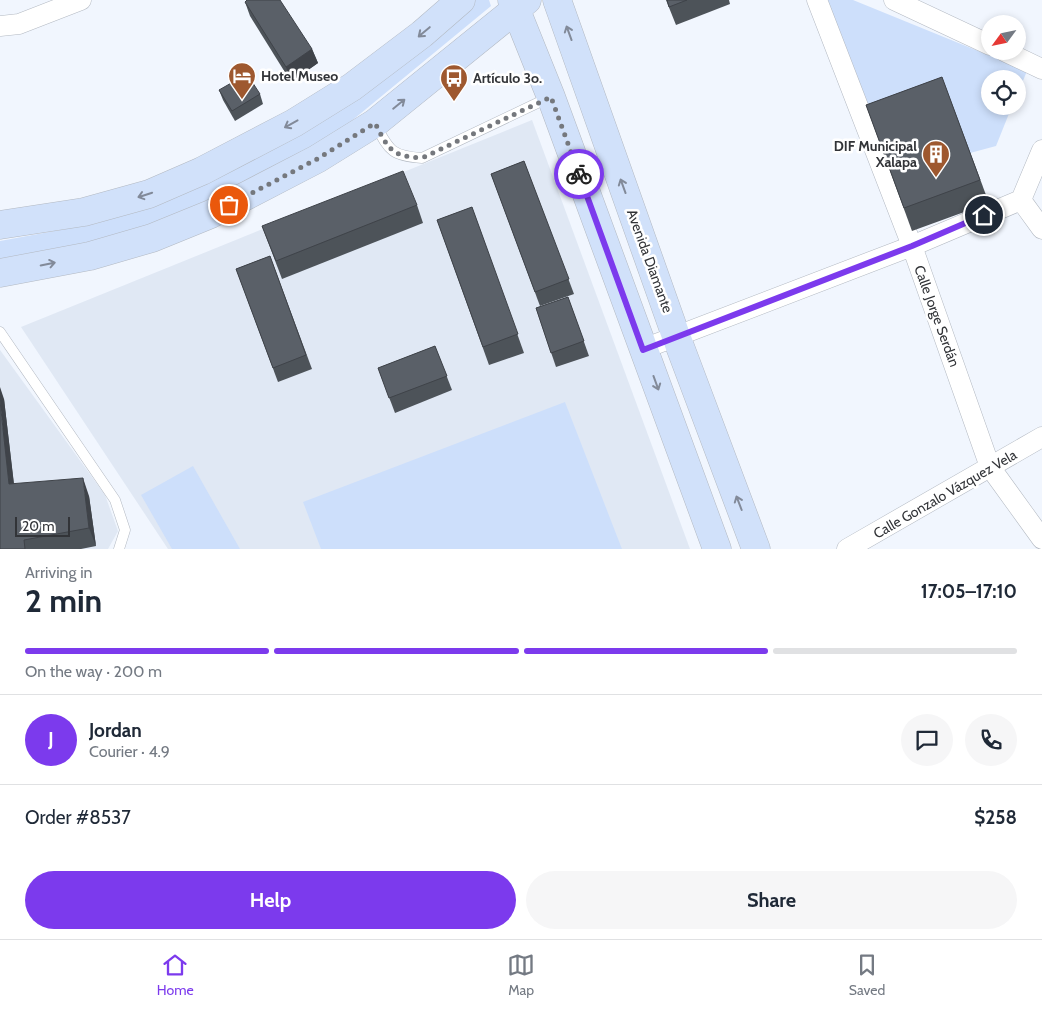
<!DOCTYPE html>
<html lang="en">
<head>
<meta charset="utf-8">
<style>
	:root { --surface:#fff; --page:#f6f6f7; --text:#1f2937; --muted:#747a83; --line:#e0e1e3; --accent:#7c3aed }
	body { margin:0; font-family:Cabin,sans-serif; background:var(--page); color:var(--text); height:100vh; display:flex; flex-direction:column; font-size:19px; white-space:nowrap }
	* { box-sizing:border-box; margin:0 }
	p { font-size:16px; color:var(--muted) }
	.icon { flex:none; width:28px; height:28px; fill:none; stroke:currentColor; stroke-width:2; stroke-linecap:round; stroke-linejoin:round }
	.map { position:relative; height:549px; overflow:hidden }
	.side { display:flex; flex-direction:column; background:var(--surface); flex:1 }
	.side>* { flex:none }
	.needle { width:32px; rotate:237deg }
	.buttons { position:absolute; left:981px; top:15px; display:grid; gap:10px }
	.buttons a { display:grid; place-items:center; width:45px; height:45px; border-radius:50%; background:var(--surface); box-shadow:0 2px 8px #0003; font-size:25px }
	.scale { position:absolute; left:15px; bottom:12px; width:55px; box-sizing:border-box; padding-left:5px; border:2px solid #323438; border-top:0; font-size:14px; line-height:18px; white-space:nowrap; color:#323438; -webkit-text-stroke:4px #fff; paint-order:stroke }
	.pin { position:absolute; display:grid; place-items:center; width:42px; height:42px; color:#fff; margin:-21px; border:2px solid #fff; border-radius:50%; box-shadow:0 1px 5px #0007 }
	.courier { position:absolute; display:grid; place-items:center; width:50px; height:50px; margin:-25px; border:4px solid #7c3aed; border-radius:50%; background:#fff; color:#222; box-shadow:0 1px 6px #0007 }
	.summary em { font-style:normal; font-weight:800 }
	.summary div { display:flex; flex-direction:column-reverse }
	.summary { display:flex; align-items:center; justify-content:space-between; height:85px; padding:0 25px }
	h1 { font-size:32px; font-weight:800; line-height:38px }
	.bar { display:grid; grid-template-columns:repeat(4,1fr); gap:8px 5px; align-content:center; height:60px; padding:0 25px }
	.bar i { height:6px; border-radius:4px; background:var(--line) }
	.bar .on { background:var(--accent) }
	.bar p { grid-column:span 4 }
	.line { display:flex; align-items:center; gap:12px; padding:0 25px; border-top:1px solid var(--line) }
	.line div { flex:1 }
	.round { display:grid; place-items:center; flex:none; width:52px; height:52px; border-radius:26px; background:var(--page) }
	.primary-button { display:flex; gap:10px; margin-top:auto; padding:10px 25px }
	.primary-button a { flex:1; height:58px; border-radius:30px; background:var(--accent); color:#fff; font-size:20px; font-weight:800; line-height:58px; text-align:center }
	.primary-button a+a { background:var(--page); color:var(--text) }
	.tabs { display:flex; justify-content:space-around; align-items:center; height:70px; border-top:1px solid var(--line); background:var(--surface); font-size:14px; color:var(--muted) }
	.tabs a { display:grid; justify-items:center; gap:2px }
	.tabs .on { color:var(--accent) }
	.map>svg:first-child { display:block }
	.built { fill:#e0e8f4 }
	.green { fill:#cddffb }
	.lines { fill:none; stroke-linecap:round; stroke-linejoin:round }
	.lane-casing { stroke:#b3b9c2; stroke-width:11 }
	.street-casing { stroke:#b3b9c2; stroke-width:21 }
	.secondary-casing { stroke:#b3b9c2; stroke-width:29 }
	.lane { stroke:#fff; stroke-width:10 }
	.street { stroke:#fff; stroke-width:20 }
	.secondary { stroke:#d1e1fa; stroke-width:28 }
	.wall { fill:#4d5359 }
	.shaded-wall { fill:#3f4349 }
	.building { fill:#5a6068; stroke:#3f4349 }
	.oneway { stroke:#828a99 }
	.done { stroke:#75787d; stroke-width:5; stroke-dasharray:0 9 }
	.route { stroke:#7c3aed; stroke-width:6 }
	.labels { text-anchor:middle; stroke-width:5; stroke-linejoin:round; paint-order:stroke }
	.poi-label { font-size:14px; font-weight:bold; fill:#323438; stroke:#fff; text-anchor:start }
	.street-label { font-size:14px; fill:#323438; stroke:#fff }
</style>
</head>
<body>
<div class="map">
<svg width="1042" height="549" viewBox="0 0 1042 549">
	<rect width="100%" height="100%" fill="#f1f6fe"/>
	<g class="built">
		<path d="M532,120L690,549H168L21,327Z"/>
		<path d="M0,350L105,495L118,531L108,549H0Z"/>
	</g>
	<g class="green">
		<path d="M463,0H489L491,6L315,151L210,205L99,245L0,260V241L98,223L203,182Z"/>
		<path d="M821,0H853L1027,71L1018,93V79H990V106H1012L996,146L970,153L875,129Z"/>
		<path d="M565,402L622,549H321L303,502Z"/>
		<path d="M193,466L240,549H172L141,495Z"/>
	</g>
	<g class="lines">
		<g class="lane-casing">
			<g id="lane">
				<path d="M375,124C389,150 391,156 422,158L550,97"/>
				<path d="M0,332L115,500L125,530L119,549"/>
			</g>
		</g>
		<g class="street-casing">
			<g id="street">
				<path d="M817,0L912,246L990,467L1042,539"/>
				<path d="M894,0L990,45"/>
				<path d="M0,26L19,24L81,0"/>
				<path d="M1004,51L1042,69"/>
				<path d="M1021,200L1042,229"/>
				<path d="M643,349L912,246L1021,200L1042,150"/>
				<path d="M847,549L1042,437"/>
			</g>
		</g>
		<g class="secondary-casing">
			<g id="secondary">
				<path d="M512,0L551,97L717,549"/>
				<path d="M557,0L676,336L756,549"/>
				<path d="M0,225L84,212L149,194L202,171L294,123L352,87L422,34L461,0"/>
				<path d="M0,273L90,256L152,238L211,214L317,159L375,123L527,0"/>
			</g>
		</g>
		<use href="#lane" class="lane"/>
		<use href="#street" class="street"/>
		<use href="#secondary" class="secondary"/>
	</g>
	<g class="wall">
		<path d="M666,0H729L730,4L676,25Z"/>
		<path d="M245,2L312,49L318,63L291,82L250,16Z"/>
		<path d="M942,77L989,203L912,231L866,105Z"/>
		<path d="M219,90L260,94L263,104L235,121L223,100Z"/>
		<path d="M524,161L574,294L540,306L491,174Z"/>
		<path d="M417,205L423,223L282,279L262,226Z"/>
		<path d="M472,207L524,353L489,365L437,220Z"/>
		<path d="M270,256L312,369L278,382L236,269Z"/>
		<path d="M568,297L589,356L556,367L536,308Z"/>
		<path d="M435,346L452,390L395,413L378,368Z"/>
		<path d="M4,399L14,484L89,496L96,546L81,549H0Z"/>
	</g>
	<g class="shaded-wall">
		<path d="M312,49L318,63L291,82L286,67Z"/>
		<path d="M0,387L4,399L16,503L9,484L0,401Z"/>
		<path d="M83,478L89,496L96,546L89,528Z"/>
	</g>
	<g class="building">
		<path d="M247,0H280L312,49L286,67L245,2Z"/>
		<path d="M667,0H687L669,7Z"/>
		<path d="M247,74L260,94L232,111L219,90Z"/>
		<path d="M942,77L980,180L904,208L866,105Z"/>
		<path d="M524,161L569,279L535,292L491,174Z"/>
		<path d="M403,171L417,205L276,261L262,226Z"/>
		<path d="M472,207L518,334L483,347L437,220Z"/>
		<path d="M270,256L306,355L273,368L236,269Z"/>
		<path d="M568,297L584,341L551,353L536,308Z"/>
		<path d="M435,346L447,376L389,398L378,368Z"/>
		<path d="M0,401L9,484L83,478L89,528L24,540L25,549H0Z"/>
	</g>
	<defs><path id="oneway-shaft" d="M-6 0H5M1.5-3L5.5 0L1.5 3" fill="none" stroke-width="1.6" stroke-linecap="round" stroke-linejoin="round" transform="scale(1.25)"/></defs>
	<g class="oneway">
		<use href="#oneway-shaft" transform="translate(424 32) rotate(140)"/>
		<use href="#oneway-shaft" transform="translate(569 33) rotate(-110)"/>
		<use href="#oneway-shaft" transform="translate(399 104) rotate(-39)"/>
		<use href="#oneway-shaft" transform="translate(291 124) rotate(151)"/>
		<use href="#oneway-shaft" transform="translate(623 186) rotate(-110)"/>
		<use href="#oneway-shaft" transform="translate(145 195) rotate(162)"/>
		<use href="#oneway-shaft" transform="translate(48 264) rotate(-11)"/>
		<use href="#oneway-shaft" transform="translate(656 383) rotate(70)"/>
		<use href="#oneway-shaft" transform="translate(739 503) rotate(-111)"/>
	</g>
	<g class="lines">
		<path class="done" d="M229,205L317,159L375,123C389,150 391,156 422,158L551,97L579,174"/>
		<path class="route" d="M579,174L643,350L912,246L984,215"/>
	</g>
	<defs>
		<g id="hotel-pin" transform="scale(1.4375)"><path d="M0 17L-7.5 6A9.5 9.5 0 1 1 7.5 6Z" fill="#9e582f" stroke="#fff"/><path d="M-6-4.5h1.5V1H6V5H4.5V3h-9V5H-6ZM-4 0a1.8 1.8 0 1 1 3.6 0ZM.5 0V-2.5h3Q6-2.5 6 0Z" fill="#fff"/></g>
		<g id="bus-pin" transform="scale(1.4375)"><path d="M0 17L-7.5 6A9.5 9.5 0 1 1 7.5 6Z" fill="#9e582f" stroke="#fff"/><path d="M-5-6H5V4H4V6H2V4H-2V6H-4V4H-5ZM-3.5-4V0h7V-4ZM-3.5 1.2v1.5H-2V1.2ZM2 1.2v1.5H3.5V1.2Z" fill="#fff"/></g>
		<g id="building-pin" transform="scale(1.4375)"><path d="M0 17L-7.5 6A9.5 9.5 0 1 1 7.5 6Z" fill="#9e582f" stroke="#fff"/><path d="M-4-6H4V6H1V3H-1V6H-4ZM-2.5-4.3h1.7v1.8h-1.7ZM.8-4.3h1.7v1.8H.8ZM-2.5-1h1.7V.8h-1.7ZM.8-1h1.7V.8H.8Z" fill="#fff"/></g>
	</defs>
	<g fill-rule="evenodd">
		<use href="#hotel-pin" x="242" y="76"/>
		<use href="#bus-pin" x="454" y="78"/>
		<use href="#building-pin" x="936" y="154"/>
	</g>
	<g class="labels">
		<g class="poi-label">
			<text x="261" y="81">Hotel Museo</text>
			<text x="473" y="83">Artículo 3o.</text>
			<text x="917" y="151" text-anchor="end">DIF Municipal<tspan x="917" dy="16">Xalapa</tspan></text>
		</g>
		<g class="street-label">
			<text transform="translate(650 261) rotate(70)" y="5">Avenida Diamante</text>
			<text transform="translate(937 316) rotate(70)" y="5">Calle Jorge Serdán</text>
			<text transform="translate(945 494) rotate(-30)" y="5">Calle Gonzalo Vázquez Vela</text>
		</g>
	</g>
</svg>
<div class="buttons">
<a><svg class="needle" viewBox="-14 -14 28 28"><path d="M0-13l5 13h-10z" fill="#e53935"/><path d="M0 13l5-13h-10z" fill="#747a83"/></svg></a>
<a><svg class="icon" aria-label="locate" viewBox="0 0 24 24"><circle cx="12" cy="12" r="6"/><path d="M12 2v4M12 18v4M2 12h4M18 12h4"/></svg></a>
</div>
<div class="scale">20 m</div>
<div class="pin" style="left:229px;top:205px;background:#ea580c"><svg class="icon" aria-label="bag" viewBox="0 0 24 24"><path d="M5 8h14l-1 12H6zM9 8a3 3 0 0 1 6 0"/></svg></div>
<div class="pin" style="left:984px;top:215px;background:#1f2937"><svg class="icon" aria-label="home" viewBox="0 0 24 24"><path d="M3 11l9-7 9 7M6 9v11h12V9"/></svg></div>
<div class="courier" style="left:579px;top:174px"><svg class="icon" aria-label="bike" viewBox="0 0 24 24"><circle cx="6" cy="16" r="4"/><circle cx="18" cy="16" r="4"/><path d="M6 16l4-8h5l3 8M10 8l3 8H6M13 5h3"/></svg></div>
</div>
<section class="side">
<div class="summary"><div><h1>2 min</h1><p>Arriving in</p></div><em>17:05–17:10</em></div>
<div class="bar"><i class="on"></i><i class="on"></i><i class="on"></i><i></i><p>On the way · 200 m</p></div>
<div class="line" style="height:90px"><b class="round" style="background:var(--accent);color:#fff">J</b><div><b>Jordan</b><p>Courier · 4.9</p></div><a class="round"><svg class="icon" aria-label="chat" viewBox="0 0 24 24"><path d="M4 5h16v11H9l-5 4z"/></svg></a><a class="round"><svg class="icon" aria-label="phone" viewBox="0 0 24 24"><path d="M5 4h4l2 5-3 2q2 4 5 5l2-3 5 2v4C11 20 4 13 5 4z"/></svg></a></div>
<div class="line" style="height:65px"><div>Order #8537</div><b>$258</b></div>
<div class="primary-button"><a>Help</a><a>Share</a></div>
</section>
<nav class="tabs">
<a class="on"><svg class="icon" aria-label="home" viewBox="0 0 24 24"><path d="M3 11l9-7 9 7M6 9v11h12V9"/></svg>Home</a>
<a><svg class="icon" aria-label="map" viewBox="0 0 24 24"><path d="M3 6l6-2 6 2 6-2v14l-6 2-6-2-6 2zM9 4v14M15 6v14"/></svg>Map</a>
<a><svg class="icon" aria-label="saved" viewBox="0 0 24 24"><path d="M7 4h10v16l-5-4-5 4z"/></svg>Saved</a>
</nav>
</body>
</html>
